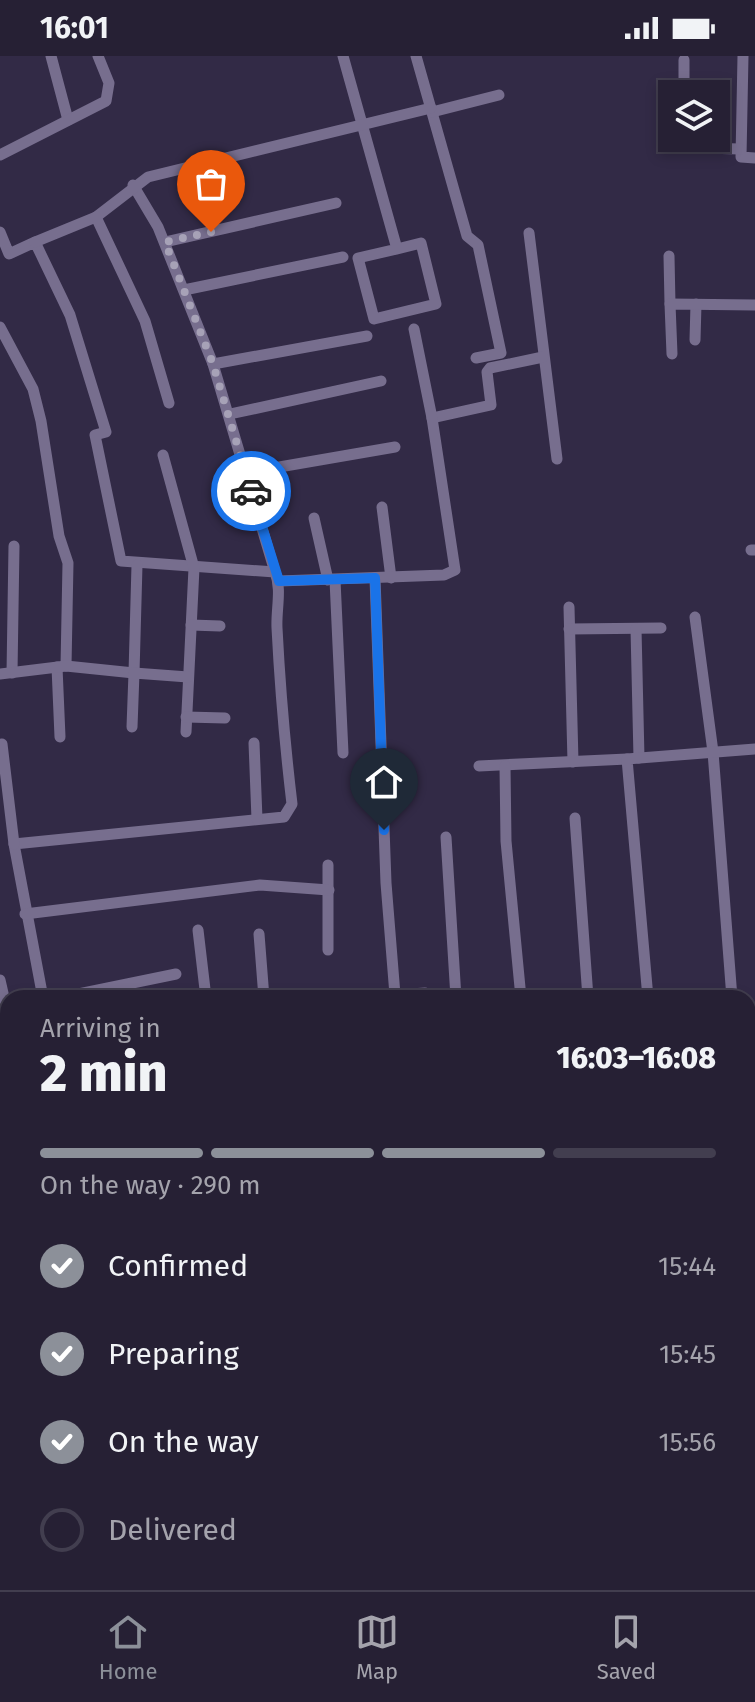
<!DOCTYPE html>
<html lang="en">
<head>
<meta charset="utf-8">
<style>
	:root { --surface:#262034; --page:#2e283c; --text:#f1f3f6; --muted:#a4a3ac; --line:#423e4f; --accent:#8c9099 }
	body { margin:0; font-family:"Fira Sans",sans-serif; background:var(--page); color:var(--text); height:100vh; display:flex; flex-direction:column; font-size:30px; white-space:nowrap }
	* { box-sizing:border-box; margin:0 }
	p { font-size:26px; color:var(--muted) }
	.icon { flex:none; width:44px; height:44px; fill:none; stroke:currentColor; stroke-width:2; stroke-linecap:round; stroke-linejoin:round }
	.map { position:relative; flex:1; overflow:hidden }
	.panel { position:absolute; left:0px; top:934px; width:756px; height:600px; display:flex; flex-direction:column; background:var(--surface); border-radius:24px 24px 0 0; box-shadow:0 4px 12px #0003,0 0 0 2px var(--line) }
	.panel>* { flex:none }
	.fabs { position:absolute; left:658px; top:24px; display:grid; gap:16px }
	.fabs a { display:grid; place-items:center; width:72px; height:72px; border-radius:0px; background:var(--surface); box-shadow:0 4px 12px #0003,0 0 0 2px var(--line); font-size:40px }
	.pin { position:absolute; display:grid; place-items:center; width:68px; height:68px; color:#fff; margin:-82px -34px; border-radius:50% 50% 50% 0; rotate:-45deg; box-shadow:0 0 8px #0007 }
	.pin .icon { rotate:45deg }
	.courier { position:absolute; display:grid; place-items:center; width:80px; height:80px; margin:-40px; border:6px solid #1a73e8; border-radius:50%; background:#fff; color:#222; box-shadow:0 2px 10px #0007 }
	.overview em { font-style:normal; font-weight:800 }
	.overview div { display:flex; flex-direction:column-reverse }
	.overview { display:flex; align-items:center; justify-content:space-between; height:136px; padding:0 40px }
	h1 { font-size:52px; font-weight:800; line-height:60px }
	.bar { display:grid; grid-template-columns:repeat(4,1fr); gap:12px 8px; align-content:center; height:96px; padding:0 40px }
	.bar i { height:10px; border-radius:6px; background:var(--line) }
	.bar .selected { background:var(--accent) }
	.bar p { grid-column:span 4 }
	ol { padding:0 40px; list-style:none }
	li { display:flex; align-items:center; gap:24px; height:88px }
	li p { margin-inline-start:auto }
	li .icon { padding:8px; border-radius:50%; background:var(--accent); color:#fff; stroke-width:4 }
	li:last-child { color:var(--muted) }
	li i { width:44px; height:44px; border:4px solid var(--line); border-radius:50% }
	.status { display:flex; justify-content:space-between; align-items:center; height:56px; padding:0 40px; background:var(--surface); direction:ltr }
	.status svg { height:22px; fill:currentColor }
	.menu { display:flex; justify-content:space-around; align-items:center; height:112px; border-top:2px solid var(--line); background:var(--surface); font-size:22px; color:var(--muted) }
	.menu a { display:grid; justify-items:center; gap:4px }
	.menu .selected { color:var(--accent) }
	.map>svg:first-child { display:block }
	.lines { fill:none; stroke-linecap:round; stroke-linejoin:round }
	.minor { stroke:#776e8e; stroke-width:11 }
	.major { stroke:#5a9dbb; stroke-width:14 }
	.highway { stroke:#47bdd9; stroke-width:16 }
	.done { stroke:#a7a2b7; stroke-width:8; stroke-dasharray:0 14.4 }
	.route { stroke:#1a73e8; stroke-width:10 }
</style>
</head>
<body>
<div class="status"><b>16:01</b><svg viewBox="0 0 49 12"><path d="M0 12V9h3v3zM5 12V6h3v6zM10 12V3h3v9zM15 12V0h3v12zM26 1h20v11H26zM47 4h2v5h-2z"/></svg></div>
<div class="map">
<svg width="755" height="1534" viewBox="0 0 755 1534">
	<rect width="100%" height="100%" fill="#322a46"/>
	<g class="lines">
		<g class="minor">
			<path d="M51,0L68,64"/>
			<path d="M343,0L397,193L358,202L374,263L436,248L421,187L397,193"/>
			<path d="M416,0L467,180L478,189L501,297L476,302"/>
			<path d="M743,0L741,101L755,102"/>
			<path d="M684,4V38"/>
			<path d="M432,56L499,39"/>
			<path d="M667,91L740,93"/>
			<path d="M0,99L106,45L109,27L98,0"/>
			<path d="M133,129L158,171L213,308L275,516"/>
			<path d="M96,161L148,121L431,52"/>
			<path d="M0,176L9,198L35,186L70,259L106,376L95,379L121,505L275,516C282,534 276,553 277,572C280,631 285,689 292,748L284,761L14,788L43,942"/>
			<path d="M529,177L557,403"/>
			<path d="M35,186L96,161L145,265L169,347"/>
			<path d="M165,186L336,147"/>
			<path d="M669,200L670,248"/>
			<path d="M184,234L343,201"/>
			<path d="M0,271L33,333L41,365L59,480L68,507L66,610"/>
			<path d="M695,284L696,248"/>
			<path d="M672,298L670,248L755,249"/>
			<path d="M213,308L367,280"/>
			<path d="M230,358L381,325"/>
			<path d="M432,362L491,349L487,316L490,312L543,301"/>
			<path d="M163,399L194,512L186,676"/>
			<path d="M245,417L395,391"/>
			<path d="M382,451L391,522"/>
			<path d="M314,462L328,524"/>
			<path d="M751,494H755"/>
			<path d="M375,522L386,827L395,939"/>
			<path d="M335,524L343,697"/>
			<path d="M279,525L444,519L455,514L432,362L414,273"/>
			<path d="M569,551L573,706"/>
			<path d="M695,561L713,696L732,942"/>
			<path d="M191,569L220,570"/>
			<path d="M569,573L661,572"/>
			<path d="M636,573L639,702"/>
			<path d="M57,611L60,681"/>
			<path d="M12,617L14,490"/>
			<path d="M0,618L66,610L134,617L137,509"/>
			<path d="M186,661L225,662"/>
			<path d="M132,671L134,617L188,621"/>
			<path d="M254,687L257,763"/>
			<path d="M2,688L14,788"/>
			<path d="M479,710L627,703"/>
			<path d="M505,710L506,785L521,942"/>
			<path d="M575,762L588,942"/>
			<path d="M446,781L456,942"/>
			<path d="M328,809V894"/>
			<path d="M25,858L260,829L329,834"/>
			<path d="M198,874L206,942"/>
			<path d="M259,878L264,942"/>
			<path d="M0,924L8,959"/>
			<path d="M59,942L176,918"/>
			<path d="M355,942L425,937"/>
			<path d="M648,942L627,703L755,693"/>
			<path d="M8,1118V1117"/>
			<path d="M748,1136L749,1148"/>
			<path d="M748,1170L755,1167"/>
			<path d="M0,1198L8,1199"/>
			<path d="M754,1250L755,1267"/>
			<path d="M0,1256H8"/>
			<path d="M0,1313L8,1312"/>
			<path d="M748,1325H755"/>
			<path d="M0,1376H8"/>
			<path d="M748,1417L755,1416"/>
			<path d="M0,1447L8,1444"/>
			<path d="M748,1494L755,1493"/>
			<path d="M601,1526L602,1534"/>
			<path d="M713,1526L714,1534"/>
			<path d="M484,1534L507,1526"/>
		</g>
		<g class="major">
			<path d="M0,1042L8,1049"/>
			<path d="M0,1059L8,1066"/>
			<path d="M392,1526L397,1534"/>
			<path d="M407,1526L412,1534"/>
		</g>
		<g class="highway">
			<path d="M748,1192L755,1189"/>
			<path d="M748,1218L755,1216"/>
			<path d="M0,1470L8,1467"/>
			<path d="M0,1496L8,1493"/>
		</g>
	</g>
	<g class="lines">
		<path class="done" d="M211,176L165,186L213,308L251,435"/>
		<path class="route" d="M251,435L279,525L375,522L384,774"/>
	</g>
</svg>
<div class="fabs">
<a><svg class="icon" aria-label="layers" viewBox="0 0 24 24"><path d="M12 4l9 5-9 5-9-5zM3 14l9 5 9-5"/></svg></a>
</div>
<div class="pin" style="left:211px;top:176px;background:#ea580c"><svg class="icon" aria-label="bag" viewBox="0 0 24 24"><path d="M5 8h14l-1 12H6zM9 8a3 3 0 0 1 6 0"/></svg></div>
<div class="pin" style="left:384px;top:774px;background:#1f2937"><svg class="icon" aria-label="home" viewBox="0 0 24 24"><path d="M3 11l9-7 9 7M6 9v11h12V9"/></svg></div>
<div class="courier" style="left:251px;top:435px"><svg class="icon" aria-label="car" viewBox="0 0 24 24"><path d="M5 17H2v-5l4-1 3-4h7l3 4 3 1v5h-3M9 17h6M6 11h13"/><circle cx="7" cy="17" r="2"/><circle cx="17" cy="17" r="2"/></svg></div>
<section class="panel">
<div class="overview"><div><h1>2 min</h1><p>Arriving in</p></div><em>16:03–16:08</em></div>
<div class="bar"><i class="selected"></i><i class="selected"></i><i class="selected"></i><i></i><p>On the way · 290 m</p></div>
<ol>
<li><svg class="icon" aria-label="check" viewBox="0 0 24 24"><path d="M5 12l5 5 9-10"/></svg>Confirmed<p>15:44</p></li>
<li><svg class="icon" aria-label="check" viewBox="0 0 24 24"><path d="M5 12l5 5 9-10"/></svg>Preparing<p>15:45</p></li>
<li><svg class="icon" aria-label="check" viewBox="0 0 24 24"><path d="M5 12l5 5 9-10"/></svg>On the way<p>15:56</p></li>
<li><i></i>Delivered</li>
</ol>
</section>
</div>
<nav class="menu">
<a class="selected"><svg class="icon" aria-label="home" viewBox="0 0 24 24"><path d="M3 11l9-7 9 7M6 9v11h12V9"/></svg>Home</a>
<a><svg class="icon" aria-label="map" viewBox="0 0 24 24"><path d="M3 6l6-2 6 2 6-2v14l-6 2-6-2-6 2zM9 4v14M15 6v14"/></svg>Map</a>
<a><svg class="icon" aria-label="saved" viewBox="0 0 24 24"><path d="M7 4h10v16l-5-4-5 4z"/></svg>Saved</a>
</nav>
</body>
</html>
